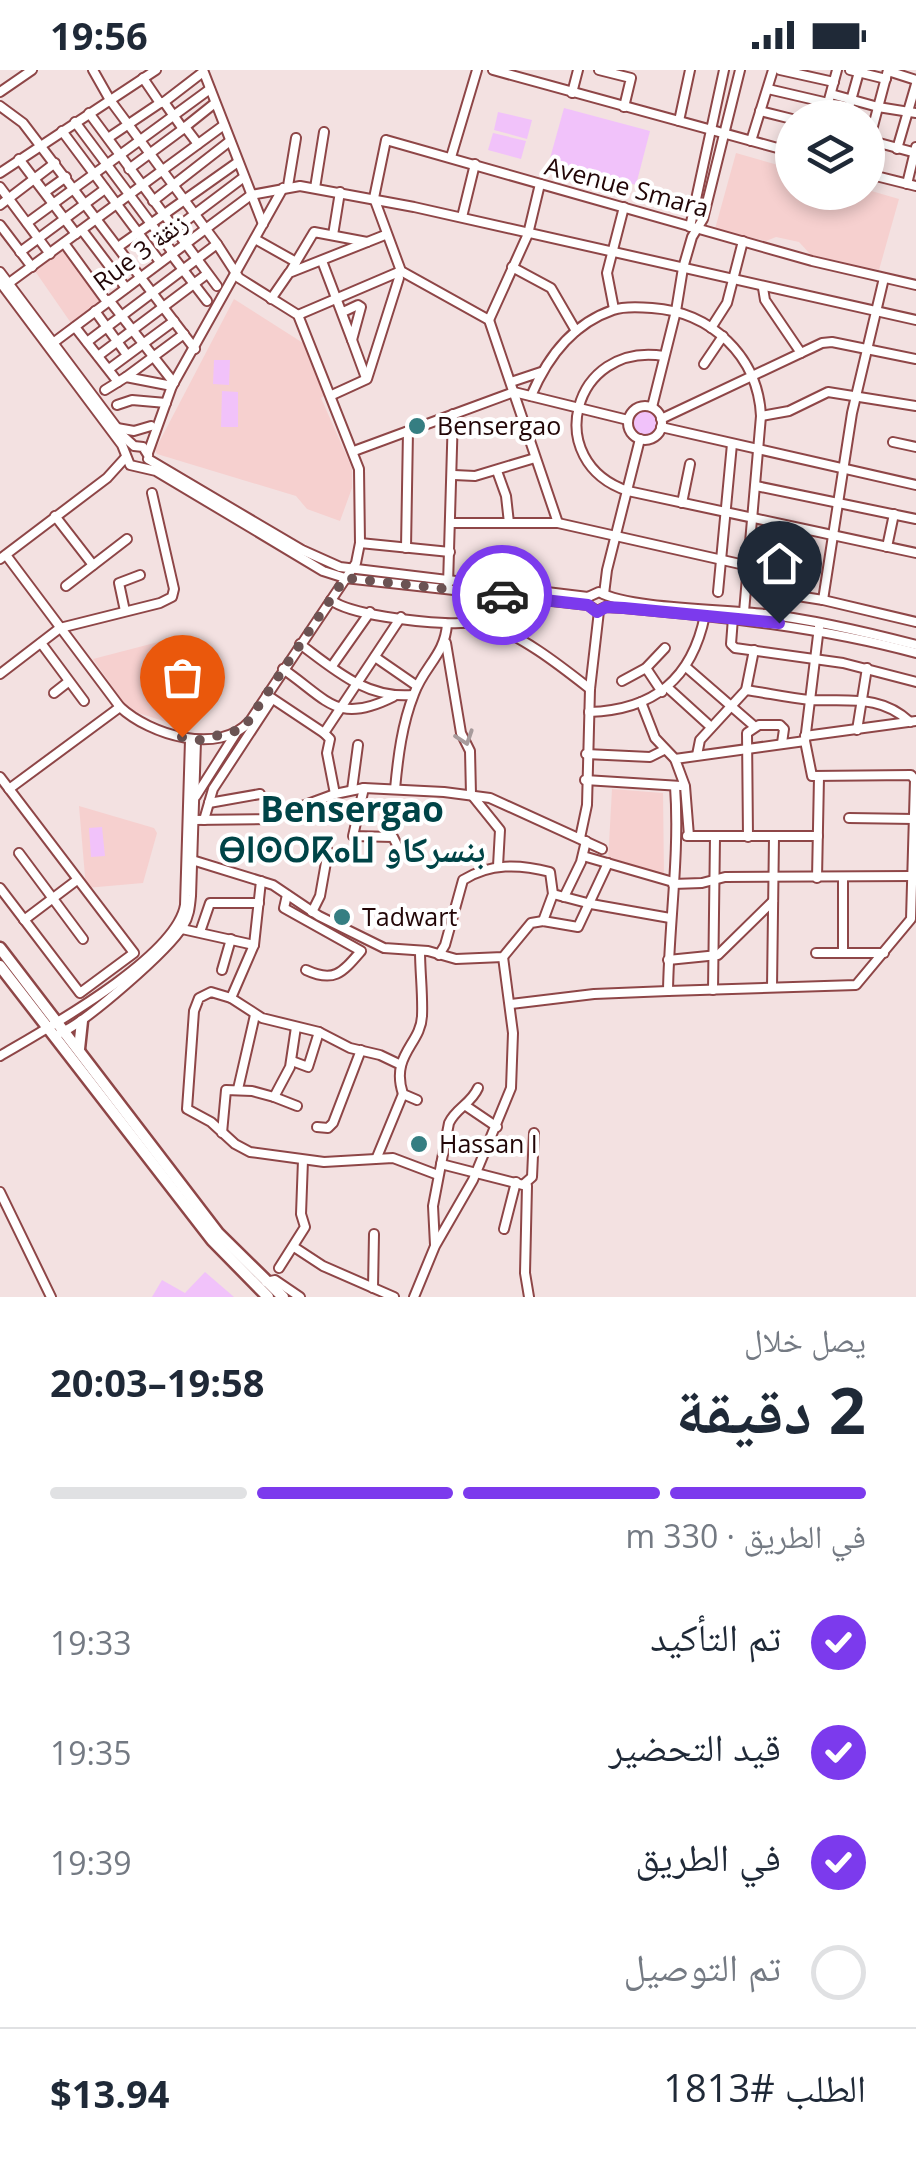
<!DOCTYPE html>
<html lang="ar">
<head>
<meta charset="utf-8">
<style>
	:root { --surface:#fff; --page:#f6f6f7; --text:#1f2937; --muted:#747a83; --line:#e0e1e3; --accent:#7c3aed }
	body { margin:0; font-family:"Open Sans","Noto Naskh Arabic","Noto Sans Tifinagh",sans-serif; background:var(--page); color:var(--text); direction:rtl; height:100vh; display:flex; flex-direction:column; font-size:38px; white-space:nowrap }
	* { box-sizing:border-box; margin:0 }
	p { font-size:32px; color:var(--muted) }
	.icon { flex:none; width:55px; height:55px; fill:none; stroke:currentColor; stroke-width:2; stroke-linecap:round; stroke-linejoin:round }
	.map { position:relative; height:1227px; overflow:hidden; direction:ltr }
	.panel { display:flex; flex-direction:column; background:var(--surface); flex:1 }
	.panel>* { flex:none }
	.tools { position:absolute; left:775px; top:30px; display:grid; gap:20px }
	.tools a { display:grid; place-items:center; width:110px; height:110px; border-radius:50%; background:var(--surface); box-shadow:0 5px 15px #0003; font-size:50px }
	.pin { position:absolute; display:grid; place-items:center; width:85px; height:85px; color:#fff; margin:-102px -42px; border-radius:50% 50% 50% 0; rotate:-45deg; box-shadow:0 0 10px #0007 }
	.pin .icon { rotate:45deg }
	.courier { position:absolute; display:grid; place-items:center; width:100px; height:100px; margin:-50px; border:8px solid #7c3aed; border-radius:50%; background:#fff; color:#222; box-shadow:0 2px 12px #0007 }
	.headline em { font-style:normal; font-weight:700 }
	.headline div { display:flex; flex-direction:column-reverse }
	.headline { display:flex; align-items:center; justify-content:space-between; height:170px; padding:0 50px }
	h1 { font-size:65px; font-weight:700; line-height:75px }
	.bar { display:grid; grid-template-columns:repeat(4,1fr); gap:15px 10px; align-content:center; height:120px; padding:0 50px }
	.bar i { height:12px; border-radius:8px; background:var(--line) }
	.bar .selected { background:var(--accent) }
	.bar p { grid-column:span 4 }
	.line { display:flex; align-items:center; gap:25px; padding:0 50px; border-top:2px solid var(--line) }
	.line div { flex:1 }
	ol { padding:0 50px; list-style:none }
	li { display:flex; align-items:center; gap:30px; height:110px }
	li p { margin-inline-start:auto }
	li .icon { padding:10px; border-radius:50%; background:var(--accent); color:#fff; stroke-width:4 }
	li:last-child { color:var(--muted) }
	li i { width:55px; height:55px; border:5px solid var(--line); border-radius:50% }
	.status { display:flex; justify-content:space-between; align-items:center; height:70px; padding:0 50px; background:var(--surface); direction:ltr }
	.status svg { height:28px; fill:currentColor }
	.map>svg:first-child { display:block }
	.built { fill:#f6d0cf }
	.green { fill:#f1c2fa }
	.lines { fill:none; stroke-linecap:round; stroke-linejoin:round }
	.minor-casing { stroke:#8e4647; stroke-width:12 }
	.major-casing { stroke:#8e4647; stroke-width:15 }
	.minor { stroke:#fff; stroke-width:8 }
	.major { stroke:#fff; stroke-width:10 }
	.oneway { stroke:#a79b9c }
	.done { stroke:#6b5353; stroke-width:10; stroke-dasharray:0 18 }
	.route { stroke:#7c3aed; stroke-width:12 }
	.poi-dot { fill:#357e82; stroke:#fff; stroke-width:4 }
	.labels { text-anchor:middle; stroke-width:8; stroke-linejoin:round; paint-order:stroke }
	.street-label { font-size:25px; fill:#220607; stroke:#fff }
	.poi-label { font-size:25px; fill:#220607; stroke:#fff; text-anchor:start }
	.district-label { font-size:35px; font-weight:bold; fill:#004447; stroke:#fff }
</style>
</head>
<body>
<div class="status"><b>19:56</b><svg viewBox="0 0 49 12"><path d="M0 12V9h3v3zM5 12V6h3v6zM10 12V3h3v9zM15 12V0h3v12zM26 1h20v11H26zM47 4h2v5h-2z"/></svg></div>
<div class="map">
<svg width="916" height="1227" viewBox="0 0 916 1227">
	<rect width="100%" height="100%" fill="#f3e1e1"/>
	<g class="built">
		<path d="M736,83L792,99V122L868,120L899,129L879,200L811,185L799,172L776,167L766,171L715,159Z"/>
		<path d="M66,179L103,229L71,253L35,201Z"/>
		<path d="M234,229L303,273L324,326L321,328L352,398V418L340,451L307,439L296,426L157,384L155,380Z"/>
		<path d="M166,570L179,656L129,640L93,589Z"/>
		<path d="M612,719L663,723L664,807L608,792Z"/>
		<path d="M79,736L154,758L157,763L143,813L86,818Z"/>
	</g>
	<g class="green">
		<path d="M564,38L650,61L636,115L549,92Z"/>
		<path d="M498,42L532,50L527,69L494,60Z"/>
		<path d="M493,63L526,71L521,89L488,80Z"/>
		<path d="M214,290H230L229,315L213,314Z"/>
		<path d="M222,321L238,322V357H221Z"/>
		<circle cx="644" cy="352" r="13"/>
		<path d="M102,757L105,786L91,787L89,758Z"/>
		<path d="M205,1202L234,1227H152L162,1210L185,1223Z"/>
	</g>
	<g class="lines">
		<g class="minor-casing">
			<g id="minor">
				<path d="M203,0L263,154"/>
				<path d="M493,0L792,82"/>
				<path d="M599,0L631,8L624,37"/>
				<path d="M780,0L834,12"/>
				<path d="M850,0L886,9"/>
				<path d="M888,1L916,10"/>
				<path d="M143,8L160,33L164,32L183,59L185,57L198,74"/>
				<path d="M768,19L828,33"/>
				<path d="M0,22L32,0"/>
				<path d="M572,23L578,0"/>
				<path d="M831,24L878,37L916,43"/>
				<path d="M164,32L203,2"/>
				<path d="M0,36L23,53L195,279"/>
				<path d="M760,41L792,49"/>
				<path d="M89,43L217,216"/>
				<path d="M824,48L837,0"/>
				<path d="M846,48L859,2"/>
				<path d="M679,51L690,0"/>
				<path d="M75,52L173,183"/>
				<path d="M185,57L215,33"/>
				<path d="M62,61L160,192"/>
				<path d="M108,68L160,33"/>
				<path d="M868,70L916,83"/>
				<path d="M751,71L773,0"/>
				<path d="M868,75L888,0"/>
				<path d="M897,79L916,14"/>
				<path d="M451,87L477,0"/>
				<path d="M19,89L76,164"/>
				<path d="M129,99L183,59"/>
				<path d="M0,103L156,0"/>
				<path d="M868,104L916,116"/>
				<path d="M907,114L916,77"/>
				<path d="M288,116L296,68"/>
				<path d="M0,117L50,184"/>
				<path d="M315,118L324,62"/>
				<path d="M45,122L66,107"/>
				<path d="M153,131L230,71"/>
				<path d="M0,135L55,93"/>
				<path d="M462,147L475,94"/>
				<path d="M27,153L210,19"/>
				<path d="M0,155L32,197"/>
				<path d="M690,157L724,0"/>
				<path d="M175,159L244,107"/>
				<path d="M82,160L126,218"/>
				<path d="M333,165L340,122"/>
				<path d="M255,169L296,192"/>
				<path d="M64,173L107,232"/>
				<path d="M118,177L238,92"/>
				<path d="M20,182L105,119"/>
				<path d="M171,184L207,231"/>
				<path d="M322,191L352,270L361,237L358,235L343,242"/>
				<path d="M512,197L551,218L576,261"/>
				<path d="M0,202L123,366L134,376L143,377L148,385"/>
				<path d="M290,202L314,162L367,172"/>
				<path d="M0,212L122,375L130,395L156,401L323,501L345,508L588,535L597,541L605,537L624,538C723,547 820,557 916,583"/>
				<path d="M9,213L224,55"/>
				<path d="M763,218L765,230L801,283"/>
				<path d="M271,229L289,203L385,165"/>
				<path d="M109,230L174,313"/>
				<path d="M614,239L607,203L624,137"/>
				<path d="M95,241L127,285"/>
				<path d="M298,245L401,201"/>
				<path d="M489,250L528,164L540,114"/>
				<path d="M75,257L118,312"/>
				<path d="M711,258L727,233L743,171"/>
				<path d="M352,270L366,308"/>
				<path d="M87,272L217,174"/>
				<path d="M53,273L251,125L300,116L414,137L916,250"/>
				<path d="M98,286L207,204"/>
				<path d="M664,286C572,271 541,392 628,421L916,483"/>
				<path d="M704,294L723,266"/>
				<path d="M109,299L174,251"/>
				<path d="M126,307L184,264"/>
				<path d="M511,312L541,302"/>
				<path d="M105,320L126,307L172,316"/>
				<path d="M332,325L367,309L399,208L398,203"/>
				<path d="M531,326C547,288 572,254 613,240C624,236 640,237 652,238C711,242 758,286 761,346L744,542"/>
				<path d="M117,335L132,330L166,333"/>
				<circle cx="645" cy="353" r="17"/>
				<path d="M652,337L676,241L683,198L692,167L703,149L740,0"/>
				<path d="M761,346L789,341L828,322L916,336"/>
				<path d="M661,349L822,273L832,272L916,289"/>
				<path d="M661,357L916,415"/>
				<path d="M117,358L134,361L151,356"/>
				<path d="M893,372L916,377"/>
				<path d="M354,381L514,322L628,350"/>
				<path d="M148,383L172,316L283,118"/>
				<path d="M148,389L302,480L340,497L588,527L599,522C629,539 725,539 765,544C816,550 866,562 916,575"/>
				<path d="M497,401L506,426L509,453"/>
				<path d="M454,405L475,406L535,388"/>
				<path d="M756,416L916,449"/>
				<path d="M682,433L690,394"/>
				<path d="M55,446L93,495"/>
				<path d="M451,453H558L749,496"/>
				<path d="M558,453L489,250L401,201L374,128L386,70L812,191L916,215"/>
				<path d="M360,473L450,482"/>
				<path d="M887,477L894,444"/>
				<path d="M406,478L408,361"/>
				<path d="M6,485L120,637C150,665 219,686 250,651L356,493L360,473L359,399L298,245L239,208L217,174L110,30L93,0"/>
				<path d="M0,489L107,408L126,387"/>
				<path d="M448,515L453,344"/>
				<path d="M66,516L127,469"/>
				<path d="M747,518L823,530L916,552"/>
				<path d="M718,522L732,374"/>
				<path d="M604,524L607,500L640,369"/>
				<path d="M331,530C350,545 419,552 445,553C458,554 471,551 484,554C518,562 562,597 590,619"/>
				<path d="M823,530L852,343L884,208"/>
				<path d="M125,541L119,513L140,505"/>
				<path d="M733,548L731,574L735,578L843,593L916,612"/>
				<path d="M41,573L84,631"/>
				<path d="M446,573L461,663L470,681L471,724L500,760L498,796"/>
				<path d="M300,574C336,601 367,629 413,625"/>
				<path d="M375,587L417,616"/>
				<path d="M332,596L370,542"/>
				<path d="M686,597L754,656"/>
				<path d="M646,598L662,622"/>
				<path d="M283,599C328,630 337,655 393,627"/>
				<path d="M0,604L60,558L160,533L172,527L174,519L152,423"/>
				<path d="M622,611L646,598L665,578"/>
				<path d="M667,617L711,657"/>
				<path d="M746,620C767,623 789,628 810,630C848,632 880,624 910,652"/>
				<path d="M54,623L68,612"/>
				<path d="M267,625L324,663L401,547"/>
				<path d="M641,632L655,668L675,689"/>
				<path d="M589,642C654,640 692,609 705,545"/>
				<path d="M857,660L867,598"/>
				<path d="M324,663L330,669L327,683L335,724"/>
				<path d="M805,666L916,651"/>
				<path d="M586,684L650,687L664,680"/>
				<path d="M697,685L700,670L746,620L754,580"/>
				<path d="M0,707L134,883L80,923L0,818"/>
				<path d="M585,710L681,716"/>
				<path d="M675,716C680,784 669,853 668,921L856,915L911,849L915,710L911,705L812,706L805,671"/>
				<path d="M364,718L353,766L393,767L401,783"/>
				<path d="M9,719L120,637"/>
				<path d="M395,719C398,687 402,654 414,624C424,596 445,585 447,554"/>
				<path d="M352,720L358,675"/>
				<path d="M196,726L236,663"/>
				<path d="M209,733L260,724"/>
				<path d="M849,748L914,749"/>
				<path d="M193,750L267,749L335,724L364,718L444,722L490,728L602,779"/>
				<path d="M204,750L213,719L272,629"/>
				<path d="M687,766H818"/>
				<path d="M689,766L685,716L675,689L805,671L819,557"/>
				<path d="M748,767L747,663L759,655H780L784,659L782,673"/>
				<path d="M580,768L587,735L590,619L599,541"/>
				<path d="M19,783L83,869"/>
				<path d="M583,786L673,812"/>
				<path d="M192,790L273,815L319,846L384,878L428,881L456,889L503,887L531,853L543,851L578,857L608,793"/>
				<path d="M817,808L819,707"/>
				<path d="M673,814L702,813L725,807L913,806"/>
				<path d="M553,824L591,834L670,848"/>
				<path d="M287,825L284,838L361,881C342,903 334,913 306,900"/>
				<path d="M564,827L581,792L586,771"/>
				<path d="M312,842L320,826L328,781"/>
				<path d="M24,850L77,810"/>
				<path d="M182,859L254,875"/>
				<path d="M200,862L210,833H259"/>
				<path d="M816,883H884"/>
				<path d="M843,883V808"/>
				<path d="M439,885L445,875L463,810C490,793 519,794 550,802L553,824L543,851"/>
				<path d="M668,890L718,885L773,831"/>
				<path d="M222,900L231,869"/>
				<path d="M772,917L774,767"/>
				<path d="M713,920L715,767"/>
				<path d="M231,928L254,875L261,811"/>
				<path d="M511,934L594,924L668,921"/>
				<path d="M296,957L290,997L274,1027L297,1036"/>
				<path d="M60,963C85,953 169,880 183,856C189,847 190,837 191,826L196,671"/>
				<path d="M0,986C44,960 176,888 185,835L190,670"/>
				<path d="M292,991L308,997L319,962"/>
				<path d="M401,995L380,985L350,978L319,962L262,948L231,928L211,922L199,928L194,941L187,1039L211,1052L235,1074L250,1082L324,1092L393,1088L438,1105"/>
				<path d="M238,1019L255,945"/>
				<path d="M417,1030L403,1024C390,985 421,974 422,946C423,925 420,902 420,881"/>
				<path d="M466,1036L497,1057"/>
				<path d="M317,1057L328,1058L333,1053L361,980"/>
				<path d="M222,1063L226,1020L252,1021L274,1027"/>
				<path d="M377,1087L403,1024"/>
				<path d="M441,1094L527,1116L525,1203L529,1227"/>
				<path d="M524,1114L532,1107L534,1063"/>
				<path d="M0,1122L51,1227"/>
				<path d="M504,1159L516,1112"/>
				<path d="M435,1175L433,1136L449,1053C456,1038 471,1034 478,1018"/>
				<path d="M294,1177L323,1196L394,1227"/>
				<path d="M279,1198L305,1157L301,1144L303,1090"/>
				<path d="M266,1212L275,1210L300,1227"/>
				<path d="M373,1218L374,1164"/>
				<path d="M414,1227L435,1176L473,1110L511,1018L513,963L503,887"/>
			</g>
		</g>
		<g class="major-casing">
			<g id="major">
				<path d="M0,878L218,1163L283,1227"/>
				<path d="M0,896L212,1170L268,1227"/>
				<path d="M79,979L82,951"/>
			</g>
		</g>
		<use href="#minor" class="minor"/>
		<use href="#major" class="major"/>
	</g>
	<defs><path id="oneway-chevron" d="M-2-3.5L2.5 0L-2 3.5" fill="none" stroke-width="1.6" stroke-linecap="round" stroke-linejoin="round" transform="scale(2.5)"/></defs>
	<use class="oneway" href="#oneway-chevron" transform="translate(465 668) rotate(71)"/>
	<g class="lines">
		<path class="done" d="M182,667L200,670L243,659L345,508L502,525"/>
		<path class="route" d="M502,525L588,535L597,542L606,537L624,538L779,553"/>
	</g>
	<g class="poi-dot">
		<circle cx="417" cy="356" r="10"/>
		<circle cx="342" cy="847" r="10"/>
		<circle cx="419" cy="1074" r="10"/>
	</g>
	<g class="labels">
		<g class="street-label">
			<text transform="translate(627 117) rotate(15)" y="9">Avenue Smara</text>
			<text transform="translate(140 182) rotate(-37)" y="9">Rue 3 زنقة</text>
		</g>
		<g class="poi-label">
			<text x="437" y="365">Bensergao</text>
			<text x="362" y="856">Tadwart</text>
			<text x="439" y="1083">Hassan I</text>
		</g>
		<g class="district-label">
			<text x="352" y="752">Bensergao<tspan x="352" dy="40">ⴱⵏⵙⵔⴽⴰⵡ بنسركاو</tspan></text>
		</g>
	</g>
</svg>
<div class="tools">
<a><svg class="icon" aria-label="layers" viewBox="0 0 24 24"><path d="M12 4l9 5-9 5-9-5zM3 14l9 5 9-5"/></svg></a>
</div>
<div class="pin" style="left:182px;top:667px;background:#ea580c"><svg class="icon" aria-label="bag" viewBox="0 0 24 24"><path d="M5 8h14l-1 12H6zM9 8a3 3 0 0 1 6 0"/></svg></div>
<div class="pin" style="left:779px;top:553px;background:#1f2937"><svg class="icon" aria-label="home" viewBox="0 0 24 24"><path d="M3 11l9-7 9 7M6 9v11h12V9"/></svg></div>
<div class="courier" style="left:502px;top:525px"><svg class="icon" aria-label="car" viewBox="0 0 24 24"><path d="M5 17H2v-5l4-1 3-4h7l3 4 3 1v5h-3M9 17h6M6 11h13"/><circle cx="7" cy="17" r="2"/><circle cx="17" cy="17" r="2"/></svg></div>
</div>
<section class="panel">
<div class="headline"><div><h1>2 دقيقة</h1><p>يصل خلال</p></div><em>19:58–20:03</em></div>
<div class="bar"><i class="selected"></i><i class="selected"></i><i class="selected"></i><i></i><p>في الطريق · 330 m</p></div>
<ol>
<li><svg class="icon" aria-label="check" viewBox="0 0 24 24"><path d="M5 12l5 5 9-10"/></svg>تم التأكيد<p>19:33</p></li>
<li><svg class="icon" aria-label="check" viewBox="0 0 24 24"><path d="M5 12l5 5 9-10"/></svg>قيد التحضير<p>19:35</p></li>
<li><svg class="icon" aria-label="check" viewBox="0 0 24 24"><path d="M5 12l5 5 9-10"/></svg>في الطريق<p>19:39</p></li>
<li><i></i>تم التوصيل</li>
</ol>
<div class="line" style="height:130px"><div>الطلب #1813</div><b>$13.94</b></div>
</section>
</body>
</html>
